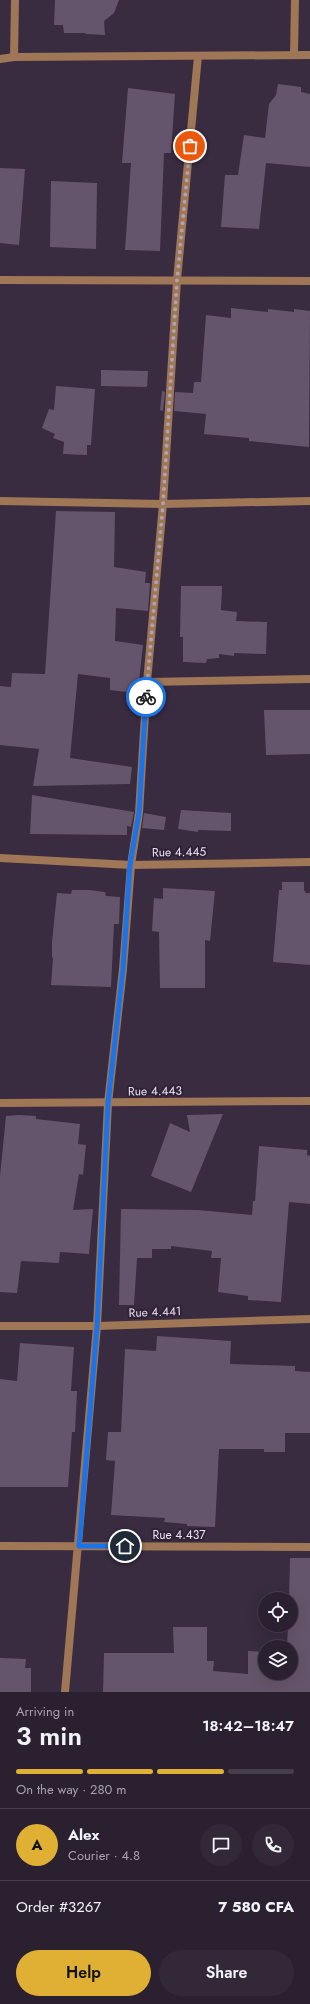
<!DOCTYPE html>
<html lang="en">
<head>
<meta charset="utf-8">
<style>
	:root { --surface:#2b2030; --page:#332838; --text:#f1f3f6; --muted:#a6a3ab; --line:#473e4c; --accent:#dfb034 }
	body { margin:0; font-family:Jost,sans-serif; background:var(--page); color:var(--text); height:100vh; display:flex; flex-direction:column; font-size:15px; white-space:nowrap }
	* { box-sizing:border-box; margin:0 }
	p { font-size:13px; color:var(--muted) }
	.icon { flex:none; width:22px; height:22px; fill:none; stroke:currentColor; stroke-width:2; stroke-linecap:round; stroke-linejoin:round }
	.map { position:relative; height:1692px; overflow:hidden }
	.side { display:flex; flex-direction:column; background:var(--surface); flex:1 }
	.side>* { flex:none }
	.fabs { position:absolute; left:258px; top:1592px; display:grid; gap:8px }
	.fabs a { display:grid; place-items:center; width:40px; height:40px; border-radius:50%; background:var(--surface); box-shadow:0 4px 16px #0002,0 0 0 1px var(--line); font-size:20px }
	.pin { position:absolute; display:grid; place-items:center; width:34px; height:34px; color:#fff; margin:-17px; border:2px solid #fff; border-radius:50%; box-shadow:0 1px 4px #0007 }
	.courier { position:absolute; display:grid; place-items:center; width:40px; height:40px; margin:-20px; border:3px solid #1a73e8; border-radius:50%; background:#fff; color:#222; box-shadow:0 1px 5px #0007 }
	.overview em { font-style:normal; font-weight:600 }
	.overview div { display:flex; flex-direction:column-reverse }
	.overview { display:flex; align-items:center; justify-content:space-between; height:68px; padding:0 16px }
	h1 { font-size:26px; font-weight:600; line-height:30px }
	.bar { display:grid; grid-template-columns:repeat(4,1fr); gap:6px 4px; align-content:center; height:48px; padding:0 16px }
	.bar i { height:5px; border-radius:3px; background:var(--line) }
	.bar .current { background:var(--accent) }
	.bar p { grid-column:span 4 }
	.line { display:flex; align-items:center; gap:10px; padding:0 16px; border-top:1px solid var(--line) }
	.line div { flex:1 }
	.round { display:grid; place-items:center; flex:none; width:42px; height:42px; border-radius:21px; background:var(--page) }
	.primary-button { display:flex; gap:8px; margin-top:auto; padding:8px 16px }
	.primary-button a { flex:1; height:46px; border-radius:24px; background:var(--accent); color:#111; font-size:16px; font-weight:600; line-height:46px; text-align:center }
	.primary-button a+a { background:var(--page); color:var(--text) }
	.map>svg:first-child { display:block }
	.building { fill:#65556c }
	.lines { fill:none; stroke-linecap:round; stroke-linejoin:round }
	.minor { stroke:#9f7656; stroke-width:8 }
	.done { stroke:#ada3b3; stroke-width:4; stroke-dasharray:0 7.2 }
	.route { stroke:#1a73e8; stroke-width:5 }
	.labels { text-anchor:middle; stroke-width:4; stroke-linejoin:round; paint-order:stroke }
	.street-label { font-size:12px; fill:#ece3f1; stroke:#2f2136 }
</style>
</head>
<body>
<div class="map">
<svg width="310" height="1692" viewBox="0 0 310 1692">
	<rect width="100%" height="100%" fill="#392b40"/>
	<g class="building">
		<path d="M55,0H119L114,13L104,21L105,35L86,34L85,33H64L63,25H54Z"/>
		<path d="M278,84L301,87V92L310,94V167L266,163L259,229L221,227L225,175H238L244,135L265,138L269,104L276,95Z"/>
		<path d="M128,88L175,94L171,153H164L160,251L125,250L131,163H122Z"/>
		<path d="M0,168L25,169L19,245L0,243Z"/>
		<path d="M51,181L97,183L96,249L50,247Z"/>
		<path d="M231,308L268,312V309L294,312V309L310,311L309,447L249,441V438L204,434L206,414L174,411L175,392L193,393L194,382H201L206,315L231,318Z"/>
		<path d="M101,370L148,371L147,387L101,386Z"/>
		<path d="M56,386L95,389L91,445H87V455L63,454L64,442L53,438L55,434L42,428L49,409L54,410Z"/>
		<path d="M162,391L165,392L163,411L160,410Z"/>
		<path d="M56,511L115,512L114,567L146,572L145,583H150L148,611L116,608L115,641L143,645L139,681L136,680L135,693L110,690V678L78,674L70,758L132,767L130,784L33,786L39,749L0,745V686L11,687L12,673L45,674Z"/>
		<path d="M181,586H222L221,610L237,612L236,621L267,622L266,654L234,653V656L219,654V658L207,659L206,663L183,662V637H180Z"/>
		<path d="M264,710H310V754L266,755Z"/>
		<path d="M32,795L134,812L131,827L127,826V835L30,834Z"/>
		<path d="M181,810L231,813V831L198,830V832L178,829Z"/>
		<path d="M144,813L166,817L164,830L142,828Z"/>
		<path d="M282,882H304V890L306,893H310V965L273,962L279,890H282Z"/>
		<path d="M163,888L215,891L210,941L205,940V988H160L159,932L152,931L154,898L163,899Z"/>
		<path d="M72,890H89L105,892L106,896L120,897L119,924H114L111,987L51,985L53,958L52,957V942L57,893L71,894Z"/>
		<path d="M223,1114L191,1192L151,1176L170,1123L190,1132L187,1115Z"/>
		<path d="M19,1115L36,1116V1119L80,1124L78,1144L86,1145L83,1175L79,1174L73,1210L93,1209L89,1254L60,1252L59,1263L21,1261L17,1293L0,1292V1176L6,1116Z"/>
		<path d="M259,1146L307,1150V1155L310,1156V1204L289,1202L281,1302L248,1300V1296L218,1292L221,1258H211L212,1251L171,1246V1249H152V1258H137L134,1305H119L121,1209L198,1210L252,1215L253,1201H255Z"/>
		<path d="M157,1336L231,1341L230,1364L295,1366V1371L310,1372V1433H285V1452H264V1449H219L215,1527L187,1526V1524L164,1522L165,1518L111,1515L115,1461L106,1460L108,1432H121L125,1349L156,1351Z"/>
		<path d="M20,1343L74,1347L71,1391H77L75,1432H72L68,1487H0V1379L17,1381Z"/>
		<path d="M290,1558H310V1692H103L104,1653H174L173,1627H207V1661H214L213,1671L248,1674V1651L265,1652V1673H291V1647H287L288,1625H291V1599H289Z"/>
		<path d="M0,1658L26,1659L25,1668H31V1692H0Z"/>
	</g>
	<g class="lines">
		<g class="minor">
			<path d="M15,0L14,57L310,55"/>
			<path d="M294,55L295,0"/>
			<path d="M0,59L14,57"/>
			<path d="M0,280L310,281"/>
			<path d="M0,501L163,504L310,501"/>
			<path d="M147,682L310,679"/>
			<path d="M0,858L131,865L310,862"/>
			<path d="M0,1103L310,1101"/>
			<path d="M0,1326H97L310,1319"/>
			<path d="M0,1546L310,1547"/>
			<path d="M65,1692L97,1326L108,1103L123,969L131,865L139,813L147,682L163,504L177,280L198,56"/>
		</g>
	</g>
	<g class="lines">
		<path class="done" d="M146,697L163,504L177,280L190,146"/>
		<path class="route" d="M125,1546H79L97,1326L108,1103L123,969L130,865L139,813L146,697"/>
	</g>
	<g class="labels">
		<g class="street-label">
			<text transform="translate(179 852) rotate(-1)" y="4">Rue 4.445</text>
			<text transform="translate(155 1091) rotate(-1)" y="4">Rue 4.443</text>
			<text transform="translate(155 1312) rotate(-2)" y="4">Rue 4.441</text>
			<text x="179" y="1539">Rue 4.437</text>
		</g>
	</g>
</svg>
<div class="fabs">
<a><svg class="icon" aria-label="locate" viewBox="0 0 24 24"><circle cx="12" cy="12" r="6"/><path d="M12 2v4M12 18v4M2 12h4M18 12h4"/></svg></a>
<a><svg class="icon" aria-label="layers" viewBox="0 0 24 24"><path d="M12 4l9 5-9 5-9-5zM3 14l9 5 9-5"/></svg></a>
</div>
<div class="pin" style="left:190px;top:146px;background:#ea580c"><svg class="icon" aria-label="bag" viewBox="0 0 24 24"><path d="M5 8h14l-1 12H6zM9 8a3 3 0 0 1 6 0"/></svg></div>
<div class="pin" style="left:125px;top:1546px;background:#1f2937"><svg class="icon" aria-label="home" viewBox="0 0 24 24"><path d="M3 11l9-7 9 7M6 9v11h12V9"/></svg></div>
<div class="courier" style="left:146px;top:697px"><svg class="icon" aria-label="bike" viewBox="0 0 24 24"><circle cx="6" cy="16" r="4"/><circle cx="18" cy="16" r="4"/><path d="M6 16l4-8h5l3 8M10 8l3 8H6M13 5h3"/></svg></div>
</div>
<section class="side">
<div class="overview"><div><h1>3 min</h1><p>Arriving in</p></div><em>18:42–18:47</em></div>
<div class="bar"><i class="current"></i><i class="current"></i><i class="current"></i><i></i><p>On the way · 280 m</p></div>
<div class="line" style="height:72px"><b class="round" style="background:var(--accent);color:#111">A</b><div><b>Alex</b><p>Courier · 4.8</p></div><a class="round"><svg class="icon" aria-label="chat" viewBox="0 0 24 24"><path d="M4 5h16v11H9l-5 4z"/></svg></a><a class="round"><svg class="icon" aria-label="phone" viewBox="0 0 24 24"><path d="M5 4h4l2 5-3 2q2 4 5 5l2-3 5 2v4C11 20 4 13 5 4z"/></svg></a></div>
<div class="line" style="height:52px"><div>Order #3267</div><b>7 580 CFA</b></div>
<div class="primary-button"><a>Help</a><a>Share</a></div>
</section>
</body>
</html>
